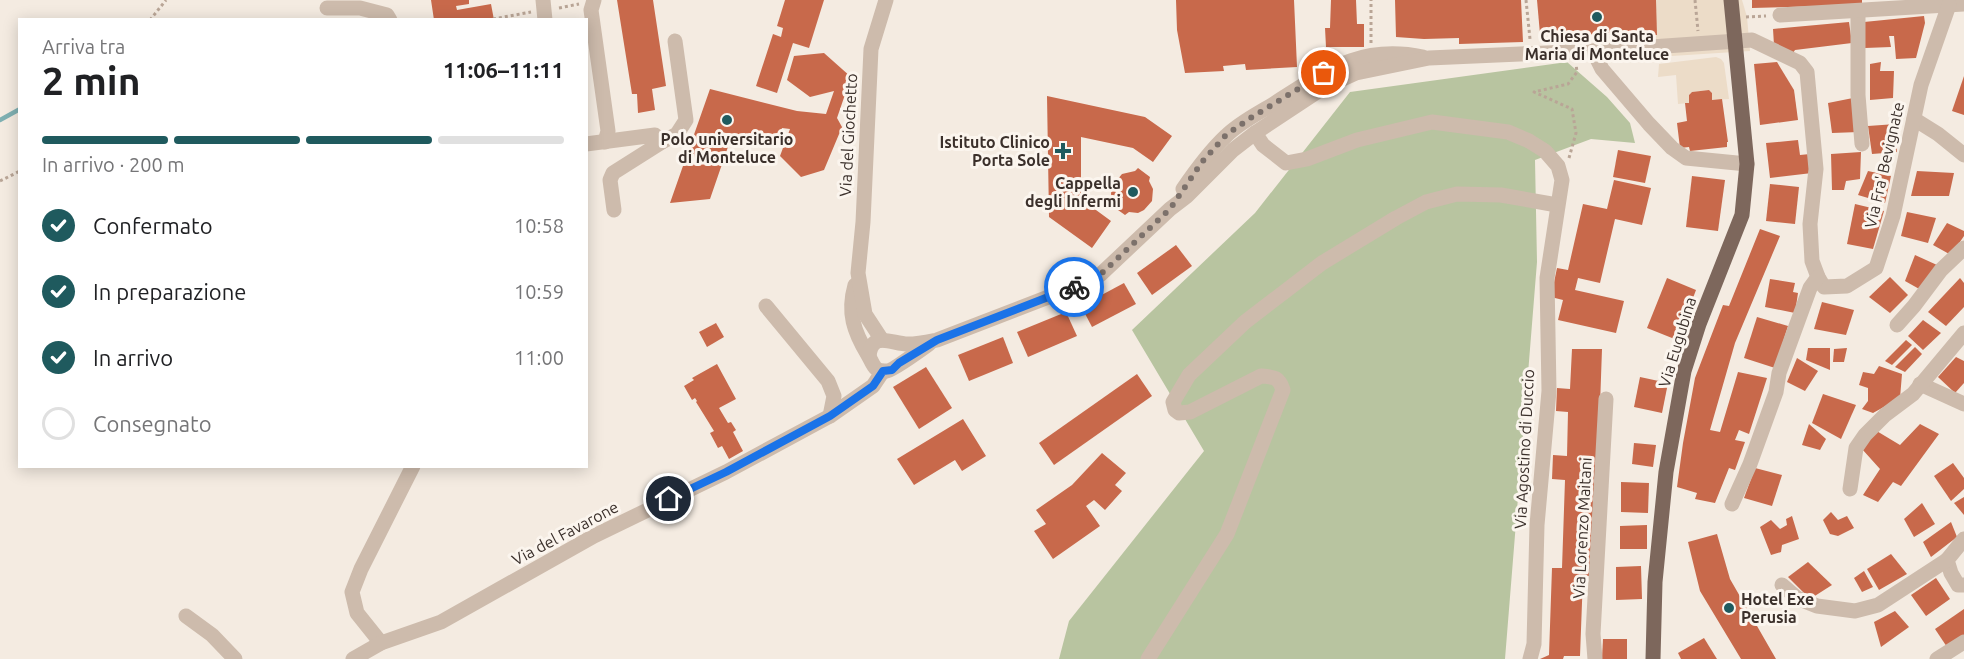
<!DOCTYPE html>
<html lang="it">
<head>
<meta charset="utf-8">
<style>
	:root { --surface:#fff; --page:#f2f2f2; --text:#202124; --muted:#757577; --line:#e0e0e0; --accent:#1f5a5e }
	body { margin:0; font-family:Ubuntu,sans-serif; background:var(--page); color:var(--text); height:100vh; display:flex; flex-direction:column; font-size:22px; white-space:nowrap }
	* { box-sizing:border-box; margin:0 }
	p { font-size:20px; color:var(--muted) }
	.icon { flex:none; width:33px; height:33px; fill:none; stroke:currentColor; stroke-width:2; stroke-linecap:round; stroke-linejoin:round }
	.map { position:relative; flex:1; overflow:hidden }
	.sheet { position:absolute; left:18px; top:18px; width:570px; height:450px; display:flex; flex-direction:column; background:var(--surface); border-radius:0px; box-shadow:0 3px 15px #0003 }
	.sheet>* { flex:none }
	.pin { position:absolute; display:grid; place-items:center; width:51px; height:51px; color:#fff; margin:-26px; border:3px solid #fff; border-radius:50%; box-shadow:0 2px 6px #0007 }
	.courier { position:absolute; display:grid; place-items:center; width:60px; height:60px; margin:-30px; border:4px solid #1a73e8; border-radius:50%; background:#fff; color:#222; box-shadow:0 2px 8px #0007 }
	.headline em { font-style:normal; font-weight:600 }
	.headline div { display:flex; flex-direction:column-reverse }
	.headline { display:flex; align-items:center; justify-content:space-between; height:102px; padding:0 24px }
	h1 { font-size:39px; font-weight:600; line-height:45px }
	.bar { display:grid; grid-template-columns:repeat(4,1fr); gap:9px 6px; align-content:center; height:72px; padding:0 24px }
	.bar i { height:8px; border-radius:4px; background:var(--line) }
	.bar .current { background:var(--accent) }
	.bar p { grid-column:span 4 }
	ol { padding:0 24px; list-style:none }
	li { display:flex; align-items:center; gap:18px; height:66px }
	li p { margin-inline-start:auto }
	li .icon { padding:6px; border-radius:50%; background:var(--accent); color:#fff; stroke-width:4 }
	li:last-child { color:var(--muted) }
	li i { width:33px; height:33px; border:3px solid var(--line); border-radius:50% }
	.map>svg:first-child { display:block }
	.green { fill:#b8c4a0 }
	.plaza { fill:#ecdcc8 }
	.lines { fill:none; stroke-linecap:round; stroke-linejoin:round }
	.stream { stroke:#7fb0b2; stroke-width:4.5 }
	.building { fill:#c8694b }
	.path { stroke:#b9a596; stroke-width:3; stroke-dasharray:3 3; stroke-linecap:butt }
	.minor { stroke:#cdbbac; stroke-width:15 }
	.major { stroke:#7d675c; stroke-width:15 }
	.done { stroke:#7c716b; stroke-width:6; stroke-dasharray:0 10.8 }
	.route { stroke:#1a73e8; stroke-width:8 }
	.poi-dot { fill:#1f5a5e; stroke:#fbf5ee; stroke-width:2 }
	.labels { text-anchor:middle; stroke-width:6; stroke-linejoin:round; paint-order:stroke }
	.poi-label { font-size:16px; font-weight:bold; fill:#3b302b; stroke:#fbf5ee }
	.street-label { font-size:16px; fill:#3b302b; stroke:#fbf5ee }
</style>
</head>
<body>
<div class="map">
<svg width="1964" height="659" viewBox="0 0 1964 659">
	<rect width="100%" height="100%" fill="#f4ebe1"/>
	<path class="green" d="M1567,62L1607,97L1630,123L1635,143L1591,139L1535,160L1537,262L1505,659H1059L1069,621L1204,451L1132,330L1255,213L1350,92Z"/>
	<g class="plaza">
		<path d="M1655,0H1742L1747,17L1750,51L1656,57Z"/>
		<path d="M1716,57L1721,59L1724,63L1729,99L1712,100V93L1709,90L1692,92L1689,95V103L1678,104L1676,75L1658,77L1659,64Z"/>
	</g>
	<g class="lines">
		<path class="stream" d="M0,120L20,109"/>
	</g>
	<g class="building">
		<path d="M431,0H469V4L456,6L457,10L491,4L494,20H434Z"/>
		<path d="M617,0H653L666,86L652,89L655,110L638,113L637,94H632Z"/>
		<path d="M785,0H824L809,48L793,43L777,93L756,86L773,34L781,37L783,28L777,26Z"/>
		<path d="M1176,0H1294L1297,67L1246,70L1245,64L1223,66L1224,71L1185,73L1177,30Z"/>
		<path d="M1331,0H1356L1357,24H1364V47H1326L1325,28H1330Z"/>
		<path d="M1395,0H1521L1523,42L1459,44V38L1424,39L1396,37Z"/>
		<path d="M1537,0H1656L1657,35L1540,34Z"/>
		<path d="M1752,0H1862V5L1752,8Z"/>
		<path d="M1924,16L1925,23L1916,58L1896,59L1894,36H1889L1891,47L1865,48L1864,22Z"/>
		<path d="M1849,22L1852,43L1795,50L1793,53L1774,45L1773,29Z"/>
		<path d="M824,53L851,77L837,118L842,127L824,170L801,177L780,156L790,129L782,128L775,146L722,132L718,140L730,141L710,199L670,203L710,89L797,111L826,114L834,91L810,97L787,80L794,56Z"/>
		<path d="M1777,62L1794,90L1798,120L1760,125L1754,64Z"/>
		<path d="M1881,62L1880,71H1894L1893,98L1870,100V64Z"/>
		<path d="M1964,76V115L1952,111Z"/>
		<path d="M1709,90L1712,93V100L1722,99L1728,142H1727V147L1690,151L1689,147L1680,148L1677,123L1687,121L1685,103H1689V95L1692,92Z"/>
		<path d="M1047,96L1145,117L1172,136L1153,162L1133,148L1081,137V199L1111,221L1092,248L1049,217Z"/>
		<path d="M1853,98L1859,132L1832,133L1828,103Z"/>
		<path d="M1896,124L1897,152L1872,154L1868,126Z"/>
		<path d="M1798,140L1800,155L1810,154L1812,173L1770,178L1766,143Z"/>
		<path d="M1618,150L1651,156L1645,183L1613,177Z"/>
		<path d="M1861,152L1860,179L1846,181L1844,190H1832L1831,154Z"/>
		<path d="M1138,168L1150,177L1149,181L1153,189L1152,201L1144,210L1138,213L1129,212L1125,215L1111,205L1113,202L1111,194L1112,186L1122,174L1135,171Z"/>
		<path d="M1868,171L1891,176L1885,203L1858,195Z"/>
		<path d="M1917,171L1954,173L1949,196H1911Z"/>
		<path d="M1692,176L1725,180L1718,231L1686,227Z"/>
		<path d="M1614,180L1651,188L1642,225L1615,219L1600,283L1578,278L1575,290L1624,301L1616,333L1558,320L1563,300L1551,297L1557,268L1568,270L1583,204L1607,209Z"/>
		<path d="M1770,184L1799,187L1795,224L1766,221Z"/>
		<path d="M1855,204L1884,211L1873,249L1847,244Z"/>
		<path d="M1907,212L1936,218L1928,243L1901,236Z"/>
		<path d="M1947,223L1964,231V236L1951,255L1933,245Z"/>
		<path d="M1760,229L1780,236L1735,343L1710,430L1720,432L1738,372L1767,378L1749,434L1739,430L1735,440L1745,442L1735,470L1729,468L1715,503L1695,499L1697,493L1677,487L1683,443L1695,378L1723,305L1729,306Z"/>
		<path d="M1176,245L1192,266L1152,295L1137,273Z"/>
		<path d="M1915,255L1937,265L1921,290L1905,281Z"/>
		<path d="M1890,277L1908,295L1890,313L1869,297Z"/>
		<path d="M1667,278L1696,290L1677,340L1647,328Z"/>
		<path d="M1960,278L1964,283V307L1946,326L1928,312Z"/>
		<path d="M1770,279L1795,283L1793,292L1798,293L1795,313L1765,307Z"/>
		<path d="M1124,283L1136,304L1092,327L1081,306Z"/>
		<path d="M1822,302L1854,310L1846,335L1814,329Z"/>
		<path d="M1066,312L1077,336L1028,357L1017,332Z"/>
		<path d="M1757,317L1788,326L1775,368L1744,358Z"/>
		<path d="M1923,320L1941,333L1923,350L1908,336Z"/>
		<path d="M716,323L724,337L707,347L699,332Z"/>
		<path d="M1003,337L1013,363L969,381L958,355Z"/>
		<path d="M1906,340L1912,345L1892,365L1885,361Z"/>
		<path d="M1915,347L1922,354L1905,372L1895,367Z"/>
		<path d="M1808,348H1830V370L1806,360Z"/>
		<path d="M1847,348L1844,362H1833L1834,349Z"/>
		<path d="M1572,349H1602L1594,576H1583L1580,656H1564L1563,659H1540L1549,655L1552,568H1562L1565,480L1552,479L1553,455L1567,456L1568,412L1556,411L1557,388L1570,389Z"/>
		<path d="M1956,357L1964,361V383L1955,393L1938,377Z"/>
		<path d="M1797,358L1818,371L1805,391L1787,382Z"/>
		<path d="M717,364L736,399L719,408L728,423L731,422L736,430L733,432L743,451L729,459L722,446L718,448L710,433L714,431L696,402L697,401L695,398L692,400L684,386L694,380L692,378Z"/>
		<path d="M1879,366L1902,374L1900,398L1873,413L1862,409L1868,401V388L1859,385L1863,372L1874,374Z"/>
		<path d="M926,367L952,408L919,429L893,387Z"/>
		<path d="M1137,374L1152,396L1054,465L1039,443Z"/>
		<path d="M1640,377L1668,383L1662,413L1634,407Z"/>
		<path d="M1823,394L1856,405L1841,439L1812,423Z"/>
		<path d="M963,419L986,456L962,471L955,460L914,485L897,459Z"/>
		<path d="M1809,424L1826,439L1820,450L1802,445Z"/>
		<path d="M1920,424L1939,434L1901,486L1893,482L1878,502L1863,495L1880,469L1862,449L1875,430L1900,445Z"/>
		<path d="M1634,443L1656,445L1653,467L1632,464Z"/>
		<path d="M1102,453L1126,473L1115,485L1122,491L1105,510L1094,500L1086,506L1100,526L1053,559L1034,531L1046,524L1036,510L1072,485Z"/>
		<path d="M1953,463L1964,478V489L1951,501L1934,476Z"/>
		<path d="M1755,468L1782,475L1772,506L1744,498Z"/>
		<path d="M1621,482L1649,483L1648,513L1621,512Z"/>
		<path d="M1964,497V515L1954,503Z"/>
		<path d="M1922,503L1935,524L1914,537L1904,519Z"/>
		<path d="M1831,512L1838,520L1847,516L1854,528L1838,536L1830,534L1823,520Z"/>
		<path d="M1792,516L1799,539L1782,545L1781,552L1771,555L1760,527L1771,520L1780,529L1787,525L1786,519Z"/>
		<path d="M1951,522L1957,537L1931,557L1923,542Z"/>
		<path d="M1647,525V549H1620V526Z"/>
		<path d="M1717,534L1730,579L1776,659H1741L1700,591L1688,542Z"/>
		<path d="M1891,554L1907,574L1879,590L1867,569Z"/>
		<path d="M1808,562L1832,585L1810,599L1788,577Z"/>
		<path d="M1641,566L1642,599L1616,600V567Z"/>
		<path d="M1864,571L1873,587L1862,592L1854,578Z"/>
		<path d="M1936,578L1950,599L1926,616L1911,595Z"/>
		<path d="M1964,609V636L1947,647L1935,629Z"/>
		<path d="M1895,611L1909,627L1881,647L1874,622Z"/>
		<path d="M1704,638L1717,659H1681L1678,653Z"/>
		<path d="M1603,639H1627V659H1602Z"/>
	</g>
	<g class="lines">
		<g class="path">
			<path d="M1526,0L1530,39"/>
			<path d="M1695,0L1698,31"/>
			<path d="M559,8L579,4"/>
			<path d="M1746,17L1766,16"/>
			<path d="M493,19L531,12"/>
			<path d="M150,20L166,0"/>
			<path d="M1371,43V0"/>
			<path d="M1569,158L1576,133L1572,109L1534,92L1568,84L1577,72L1576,64"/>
			<path d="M0,181L20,171"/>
		</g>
		<g class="minor">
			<path d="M543,0L545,20"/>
			<path d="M594,0L591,10L608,131L605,142"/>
			<path d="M327,8H360L387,15L390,20"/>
			<path d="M1858,11V95L1862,144"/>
			<path d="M1780,15L1964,4"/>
			<path d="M1593,51L1602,69L1649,124L1672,148L1686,158L1747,164"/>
			<path d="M1914,119L1938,134L1964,155"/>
			<path d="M1255,133L1263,145L1286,163L1307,159L1357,140L1432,122L1508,132L1529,141L1545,151L1558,166L1562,180L1547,278L1549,391L1537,525L1534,644L1530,659"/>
			<path d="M662,142L677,134L686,120L675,41"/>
			<path d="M586,144L655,135L662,142L613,173L610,180L614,210"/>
			<path d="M1183,189C1196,170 1210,151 1226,136C1240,122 1259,113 1275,103C1326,71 1360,44 1423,57"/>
			<path d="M855,285C847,313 854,332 868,355C873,363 874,373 887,371C892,371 922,349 929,344"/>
			<path d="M766,306L828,381L834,396L830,416"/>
			<path d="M1897,325L1914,306L1941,270L1964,248"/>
			<path d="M882,340L865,314L858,273L863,222L871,49L886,0"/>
			<path d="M869,356C872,330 892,344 908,344C918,344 927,342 937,340L1082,284L1101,274L1170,209L1187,196L1233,150L1255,133L1323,88L1356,73L1429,58L1593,51L1752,40L1800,63L1807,72L1816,169L1810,224L1812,261L1818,277L1824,287L1847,286L1876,268L1893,216L1921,85L1949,5"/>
			<path d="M1920,384L1964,404"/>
			<path d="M1850,489L1856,448L1865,435L1885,415L1913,394L1964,333"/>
			<path d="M1732,504L1750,464L1776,392L1779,373L1810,288L1818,277"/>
			<path d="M1964,539L1947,560L1951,573L1958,585H1964"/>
			<path d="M1782,585L1797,598L1817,606L1855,611L1878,605L1947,560"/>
			<path d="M186,616L212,635L235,659"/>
			<path d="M381,643L357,613L352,592L361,569L413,466"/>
			<path d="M353,659L381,643L441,622L594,536L726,472L830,416L873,386L883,371"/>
			<path d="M1148,659L1227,534L1283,390C1279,377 1274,377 1261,376L1190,412L1179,413L1175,410L1173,402L1189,375L1245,322L1322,263L1396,218L1426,202L1457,194L1501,195L1557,205"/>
			<path d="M1595,659L1593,634L1606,399"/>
			<path d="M1937,659L1964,642"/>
		</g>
		<path class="major" d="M1653,659L1655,582L1666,472L1684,371L1699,324L1742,215L1747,164L1731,0"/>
	</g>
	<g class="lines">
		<path class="done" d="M1074,287L1101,274L1170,209L1202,162L1226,135L1249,119L1324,73"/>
		<path class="route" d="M669,499L726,472L830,416L873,386L883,371L892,370L899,363L937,340L1074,287"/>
	</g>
	<g class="poi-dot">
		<circle cx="1597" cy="17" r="6"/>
		<circle cx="727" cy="120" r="6"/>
		<path d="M1060 142h6v6h6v6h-6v6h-6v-6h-6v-6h6z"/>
		<circle cx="1133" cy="192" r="6"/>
		<circle cx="1729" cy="608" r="6"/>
	</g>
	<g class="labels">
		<g class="poi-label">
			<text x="1597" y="42">Chiesa di Santa<tspan x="1597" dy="18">Maria di Monteluce</tspan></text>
			<text x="727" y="145">Polo universitario<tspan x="727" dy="18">di Monteluce</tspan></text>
			<text x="1050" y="148" text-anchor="end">Istituto Clinico<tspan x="1050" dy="18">Porta Sole</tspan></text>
			<text x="1121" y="189" text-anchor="end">Cappella<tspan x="1121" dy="18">degli Infermi</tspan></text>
			<text x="1741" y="605" text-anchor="start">Hotel Exe<tspan x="1741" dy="18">Perusia</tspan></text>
		</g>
		<g class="street-label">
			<text transform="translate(848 135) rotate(-87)" y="6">Via del Giochetto</text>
			<text transform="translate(1884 165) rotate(-77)" y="6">Via Fra' Bevignate</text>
			<text transform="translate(1677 342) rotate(-73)" y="6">Via Eugubina</text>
			<text transform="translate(1524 449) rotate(-87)" y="6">Via Agostino di Duccio</text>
			<text transform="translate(1582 528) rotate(-87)" y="6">Via Lorenzo Maitani</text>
			<text transform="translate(565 533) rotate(-28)" y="6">Via del Favarone</text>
		</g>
	</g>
</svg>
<div class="pin" style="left:1324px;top:73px;background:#ea580c"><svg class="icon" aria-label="bag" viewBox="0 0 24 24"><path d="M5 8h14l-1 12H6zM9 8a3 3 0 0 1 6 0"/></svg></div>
<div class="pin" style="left:669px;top:499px;background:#1f2937"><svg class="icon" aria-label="home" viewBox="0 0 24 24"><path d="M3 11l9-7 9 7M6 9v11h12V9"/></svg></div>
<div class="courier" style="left:1074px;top:287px"><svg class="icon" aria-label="bike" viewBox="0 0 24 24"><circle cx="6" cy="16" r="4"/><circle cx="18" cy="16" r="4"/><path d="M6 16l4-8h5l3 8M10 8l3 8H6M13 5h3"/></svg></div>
<section class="sheet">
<div class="headline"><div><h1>2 min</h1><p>Arriva tra</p></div><em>11:06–11:11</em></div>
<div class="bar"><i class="current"></i><i class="current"></i><i class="current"></i><i></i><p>In arrivo · 200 m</p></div>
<ol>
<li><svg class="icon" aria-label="check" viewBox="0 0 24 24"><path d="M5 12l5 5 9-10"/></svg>Confermato<p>10:58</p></li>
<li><svg class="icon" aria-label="check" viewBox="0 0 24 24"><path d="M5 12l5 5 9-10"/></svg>In preparazione<p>10:59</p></li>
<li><svg class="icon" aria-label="check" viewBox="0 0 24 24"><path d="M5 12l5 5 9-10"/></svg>In arrivo<p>11:00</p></li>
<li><i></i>Consegnato</li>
</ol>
</section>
</div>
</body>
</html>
